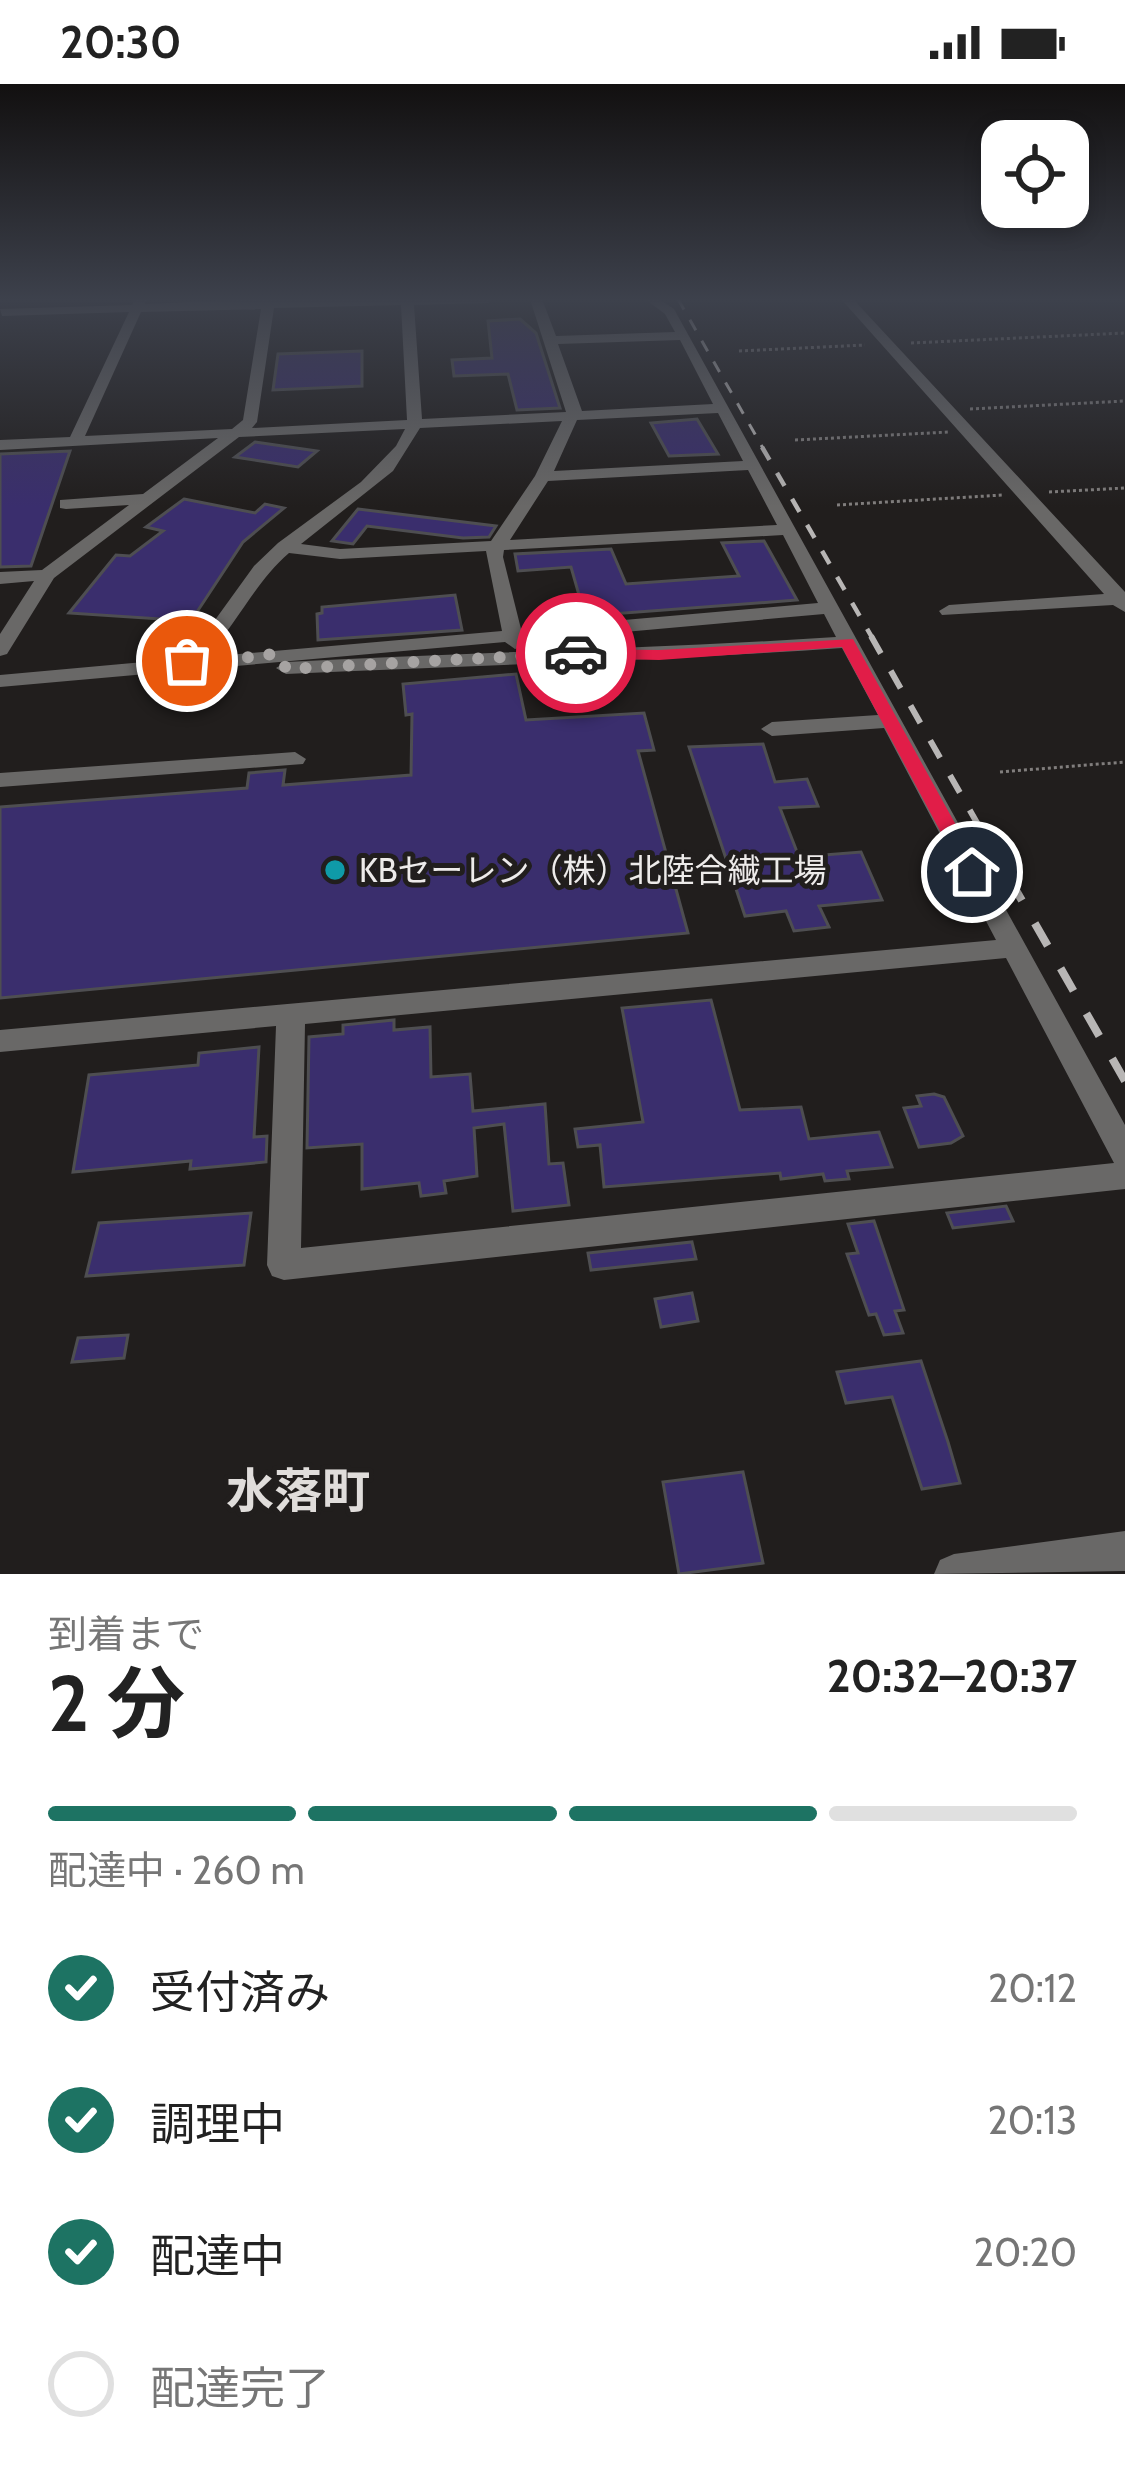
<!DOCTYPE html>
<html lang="ja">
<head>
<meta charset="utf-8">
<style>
	:root { --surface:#fff; --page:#f6f6f6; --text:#222; --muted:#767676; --line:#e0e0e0; --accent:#1d7363 }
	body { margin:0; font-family:Cabin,"Noto Sans JP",sans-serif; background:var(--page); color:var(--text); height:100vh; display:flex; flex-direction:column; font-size:45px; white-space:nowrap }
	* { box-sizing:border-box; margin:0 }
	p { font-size:39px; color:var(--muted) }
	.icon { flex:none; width:66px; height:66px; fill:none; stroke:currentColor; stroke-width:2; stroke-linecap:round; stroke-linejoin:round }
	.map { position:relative; height:1490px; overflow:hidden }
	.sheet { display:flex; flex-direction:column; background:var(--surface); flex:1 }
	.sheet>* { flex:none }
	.fabs { position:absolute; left:981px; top:36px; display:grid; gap:24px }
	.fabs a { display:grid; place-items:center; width:108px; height:108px; border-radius:24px; background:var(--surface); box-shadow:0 6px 18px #0003; font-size:60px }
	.pin { position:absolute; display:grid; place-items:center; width:102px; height:102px; color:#fff; margin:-51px; border:6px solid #fff; border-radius:50%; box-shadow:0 3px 12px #0007 }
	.courier { position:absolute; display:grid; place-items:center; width:120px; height:120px; margin:-60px; border:9px solid #e11d48; border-radius:50%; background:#fff; color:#222; box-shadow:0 3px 15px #0007 }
	.summary em { font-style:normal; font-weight:700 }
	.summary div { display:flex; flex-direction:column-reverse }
	.summary { display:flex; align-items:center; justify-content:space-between; height:204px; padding:0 48px }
	h1 { font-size:78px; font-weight:700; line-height:90px }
	.bar { display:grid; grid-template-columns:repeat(4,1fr); gap:18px 12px; align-content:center; height:144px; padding:0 48px }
	.bar i { height:15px; border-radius:9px; background:var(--line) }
	.bar .current { background:var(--accent) }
	.bar p { grid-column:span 4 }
	ol { padding:0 48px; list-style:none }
	li { display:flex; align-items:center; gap:36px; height:132px }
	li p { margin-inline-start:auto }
	li .icon { padding:12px; border-radius:50%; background:var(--accent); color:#fff; stroke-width:4 }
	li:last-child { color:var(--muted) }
	li i { width:66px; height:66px; border:6px solid var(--line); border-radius:50% }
	.status { display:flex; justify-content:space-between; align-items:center; height:84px; padding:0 60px; background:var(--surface); direction:ltr }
	.status svg { height:33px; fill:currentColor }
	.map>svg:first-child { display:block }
	.building { fill:#3a2e6d; stroke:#4e4e51; stroke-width:3 }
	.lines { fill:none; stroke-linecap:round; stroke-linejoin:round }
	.path { stroke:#817e7d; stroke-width:3; stroke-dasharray:3 3; stroke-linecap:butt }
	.minor { fill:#696867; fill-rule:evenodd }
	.rail-far3 { stroke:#b8b6b5; stroke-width:3; stroke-dasharray:12 12; stroke-linecap:butt }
	.rail-far2 { stroke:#b8b6b5; stroke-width:4.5; stroke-dasharray:15 15; stroke-linecap:butt }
	.rail-far1 { stroke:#b8b6b5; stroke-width:6; stroke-dasharray:20 20; stroke-linecap:butt }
	.rail { stroke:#b8b6b5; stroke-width:8; stroke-dasharray:26 26; stroke-linecap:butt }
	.route { fill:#e11d48 }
	.done { stroke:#a6a3a2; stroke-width:12; stroke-dasharray:0 21.6 }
	.culture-dot { fill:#0f9aa8; stroke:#211e1d; stroke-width:4.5 }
	.labels { text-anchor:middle; stroke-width:10; stroke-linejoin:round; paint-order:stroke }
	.poi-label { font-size:33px; fill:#edebea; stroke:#211e1d; text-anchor:start }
	.near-quarter-label { font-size:48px; font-weight:bold; fill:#e0dddb; stroke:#211e1d }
</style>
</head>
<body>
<div class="status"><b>20:30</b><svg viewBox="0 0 49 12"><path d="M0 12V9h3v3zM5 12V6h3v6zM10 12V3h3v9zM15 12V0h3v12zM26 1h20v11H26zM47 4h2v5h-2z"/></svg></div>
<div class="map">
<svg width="1125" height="1490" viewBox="0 0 1125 1490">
	<rect width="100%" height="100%" fill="#211e1d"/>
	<g class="building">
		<path d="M520,235L536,249L560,324L517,326L508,290L454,292L452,276L492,274L488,237Z"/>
		<path d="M362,267V302L273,306L278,270Z"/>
		<path d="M697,335L718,370L669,372L651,339Z"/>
		<path d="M255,358L317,367L298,383L235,373Z"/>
		<path d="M70,367L31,482L0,483V370Z"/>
		<path d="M184,415L255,429L265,420L284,424L243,458L191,537L69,529L116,471L130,472L163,447L146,443Z"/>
		<path d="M358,425L496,442L489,453L463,454L367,442L353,460L332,457Z"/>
		<path d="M764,457L797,516L585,532L571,483L518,487L515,470L611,465L626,500L739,492L722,459Z"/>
		<path d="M455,511L462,546L318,556L317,530L322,529V523Z"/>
		<path d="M516,590L526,636L644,629L654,666L638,667L688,849L0,914V723L247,704L249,689L285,686L283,701L411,691L412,630L406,631L403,600Z"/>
		<path d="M763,660L775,698L807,695L818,722L780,724L799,773L861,768L882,816L819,822L829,843L794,847L786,827L745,832L689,663Z"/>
		<path d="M711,916L740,1026L801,1023L809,1055L879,1048L892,1083L847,1087L849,1095L825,1097L823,1090L781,1095L780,1089L604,1103L600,1061L578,1063L575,1045L643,1038L622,924Z"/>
		<path d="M394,936V946L430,943L431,993L470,990L473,1027L545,1020L549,1080L563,1079L569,1121L513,1127L504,1040L474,1044L477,1092L444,1097L446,1109L421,1112L419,1099L362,1105V1060L307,1064L309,953L343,950V941Z"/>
		<path d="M259,963L254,1053L267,1052L266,1078L190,1085L191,1077L73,1088L89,991L198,981L199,969Z"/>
		<path d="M934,1010L944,1013L963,1052L951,1059L919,1063L904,1024L921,1022L917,1012Z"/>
		<path d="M1006,1122L1013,1137L953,1144L947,1129Z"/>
		<path d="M251,1129L244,1181L86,1192L99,1139Z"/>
		<path d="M874,1137L904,1226L895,1227L903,1249L884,1251L876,1230L869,1231L847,1170L858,1169L848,1140Z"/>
		<path d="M692,1158L696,1175L591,1186L588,1169Z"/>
		<path d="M692,1209L698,1237L661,1243L655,1215Z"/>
		<path d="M128,1251L124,1274L72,1278L78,1254Z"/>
		<path d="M921,1277L948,1358L960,1399L922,1405L892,1313L846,1319L837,1288Z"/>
		<path d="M743,1388L763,1479L679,1490L663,1398Z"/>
	</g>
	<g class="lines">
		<g class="path">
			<path d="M911,259L1125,249"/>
			<path d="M739,267L865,261"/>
			<path d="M970,325L1125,317"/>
			<path d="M795,356L949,348"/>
			<path d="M1049,408L1125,404"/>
			<path d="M837,421L1003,411"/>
			<path d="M1000,688L1125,678"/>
		</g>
		<g class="minor">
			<path d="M135,215H147L145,220L263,215H494L488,219L414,221L422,335L566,328L530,215H542L556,252L675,248L665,230L645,215H659L674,225L1125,1041V1105L284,1196L272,1192L267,1181L276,942L0,968V946L996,856L884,644L772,652L761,645L772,638L878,631L842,564C657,577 472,581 286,590L276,584L286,578C470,568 653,565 836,553L824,530L524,557L522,563L515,565L505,558L0,603V591L177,575L202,554L254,482L278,459L361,398L396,362L405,345L239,353L54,494L7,570L0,572V550L34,497L0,500V488L42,486L129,421L66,425L60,424V416L143,410L218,354L0,366V356L70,353L129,228L2,232L0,225L132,221ZM401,221L407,336L252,344L257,338L274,224ZM261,225L243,336L232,345L85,352L141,228ZM680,256L713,320L582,327L558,260ZM718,329L743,377L554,387L577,336ZM562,337L535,392L491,457L340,465L301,460L393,387L420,344ZM748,386L777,441L510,456L548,397ZM783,451L818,519L521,545L503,473L504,466ZM486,467L502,547L205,573C237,541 254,499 289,469L340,475ZM1006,874L1114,1079L301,1164L305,940Z"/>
			<path d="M841,215H853L1125,508V528L1113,521L942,531L939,527L949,521L1104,510Z"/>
			<path d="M295,668L306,675L303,680L0,703V689Z"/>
			<path d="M1125,1447V1487L934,1490L940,1476L954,1470Z"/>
		</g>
		<path class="rail-far3" d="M678,215L764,366"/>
		<path class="rail-far2" d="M762,363L873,555"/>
		<path class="rail-far1" d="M871,552L1010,797"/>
		<path class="rail" d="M1009,794L1125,997"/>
	</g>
	<linearGradient id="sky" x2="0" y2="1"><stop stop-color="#121010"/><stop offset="0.51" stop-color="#3d414c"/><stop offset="1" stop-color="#3d414c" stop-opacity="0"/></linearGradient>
	<rect width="1125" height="423" fill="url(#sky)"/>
	<path class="route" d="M853,555L982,788L979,792L972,794L962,788L842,563L659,576L576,574L568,569L576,565L659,566Z"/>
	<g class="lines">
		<path class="done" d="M187,577L175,582L274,570L287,585L576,569"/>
	</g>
	<circle class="culture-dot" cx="335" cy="786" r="12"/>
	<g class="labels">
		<g class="poi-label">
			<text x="359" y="798">KBセーレン（株）北陸合繊工場</text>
		</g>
		<g class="near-quarter-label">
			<text x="298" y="1424">水落町</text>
		</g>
	</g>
</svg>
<div class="fabs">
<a><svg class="icon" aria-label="locate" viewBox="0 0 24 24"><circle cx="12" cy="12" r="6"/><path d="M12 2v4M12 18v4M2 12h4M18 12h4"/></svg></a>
</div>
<div class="pin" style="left:187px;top:577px;background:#ea580c"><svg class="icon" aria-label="bag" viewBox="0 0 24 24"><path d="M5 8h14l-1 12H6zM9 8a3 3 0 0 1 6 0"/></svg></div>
<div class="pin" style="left:972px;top:788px;background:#1f2937"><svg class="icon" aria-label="home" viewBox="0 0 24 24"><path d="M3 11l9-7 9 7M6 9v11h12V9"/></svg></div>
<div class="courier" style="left:576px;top:569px"><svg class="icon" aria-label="car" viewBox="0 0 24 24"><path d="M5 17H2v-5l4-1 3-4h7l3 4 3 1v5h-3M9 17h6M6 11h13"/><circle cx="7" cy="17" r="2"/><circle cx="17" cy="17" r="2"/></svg></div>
</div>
<section class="sheet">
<div class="summary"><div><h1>2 分</h1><p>到着まで</p></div><em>20:32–20:37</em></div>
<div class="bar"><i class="current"></i><i class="current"></i><i class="current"></i><i></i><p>配達中 · 260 m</p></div>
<ol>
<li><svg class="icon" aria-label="check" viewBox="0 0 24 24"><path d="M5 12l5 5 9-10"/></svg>受付済み<p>20:12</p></li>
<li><svg class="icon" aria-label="check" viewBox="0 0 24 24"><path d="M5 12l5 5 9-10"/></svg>調理中<p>20:13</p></li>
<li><svg class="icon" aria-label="check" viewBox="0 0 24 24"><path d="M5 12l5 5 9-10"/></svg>配達中<p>20:20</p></li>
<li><i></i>配達完了</li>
</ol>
</section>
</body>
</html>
